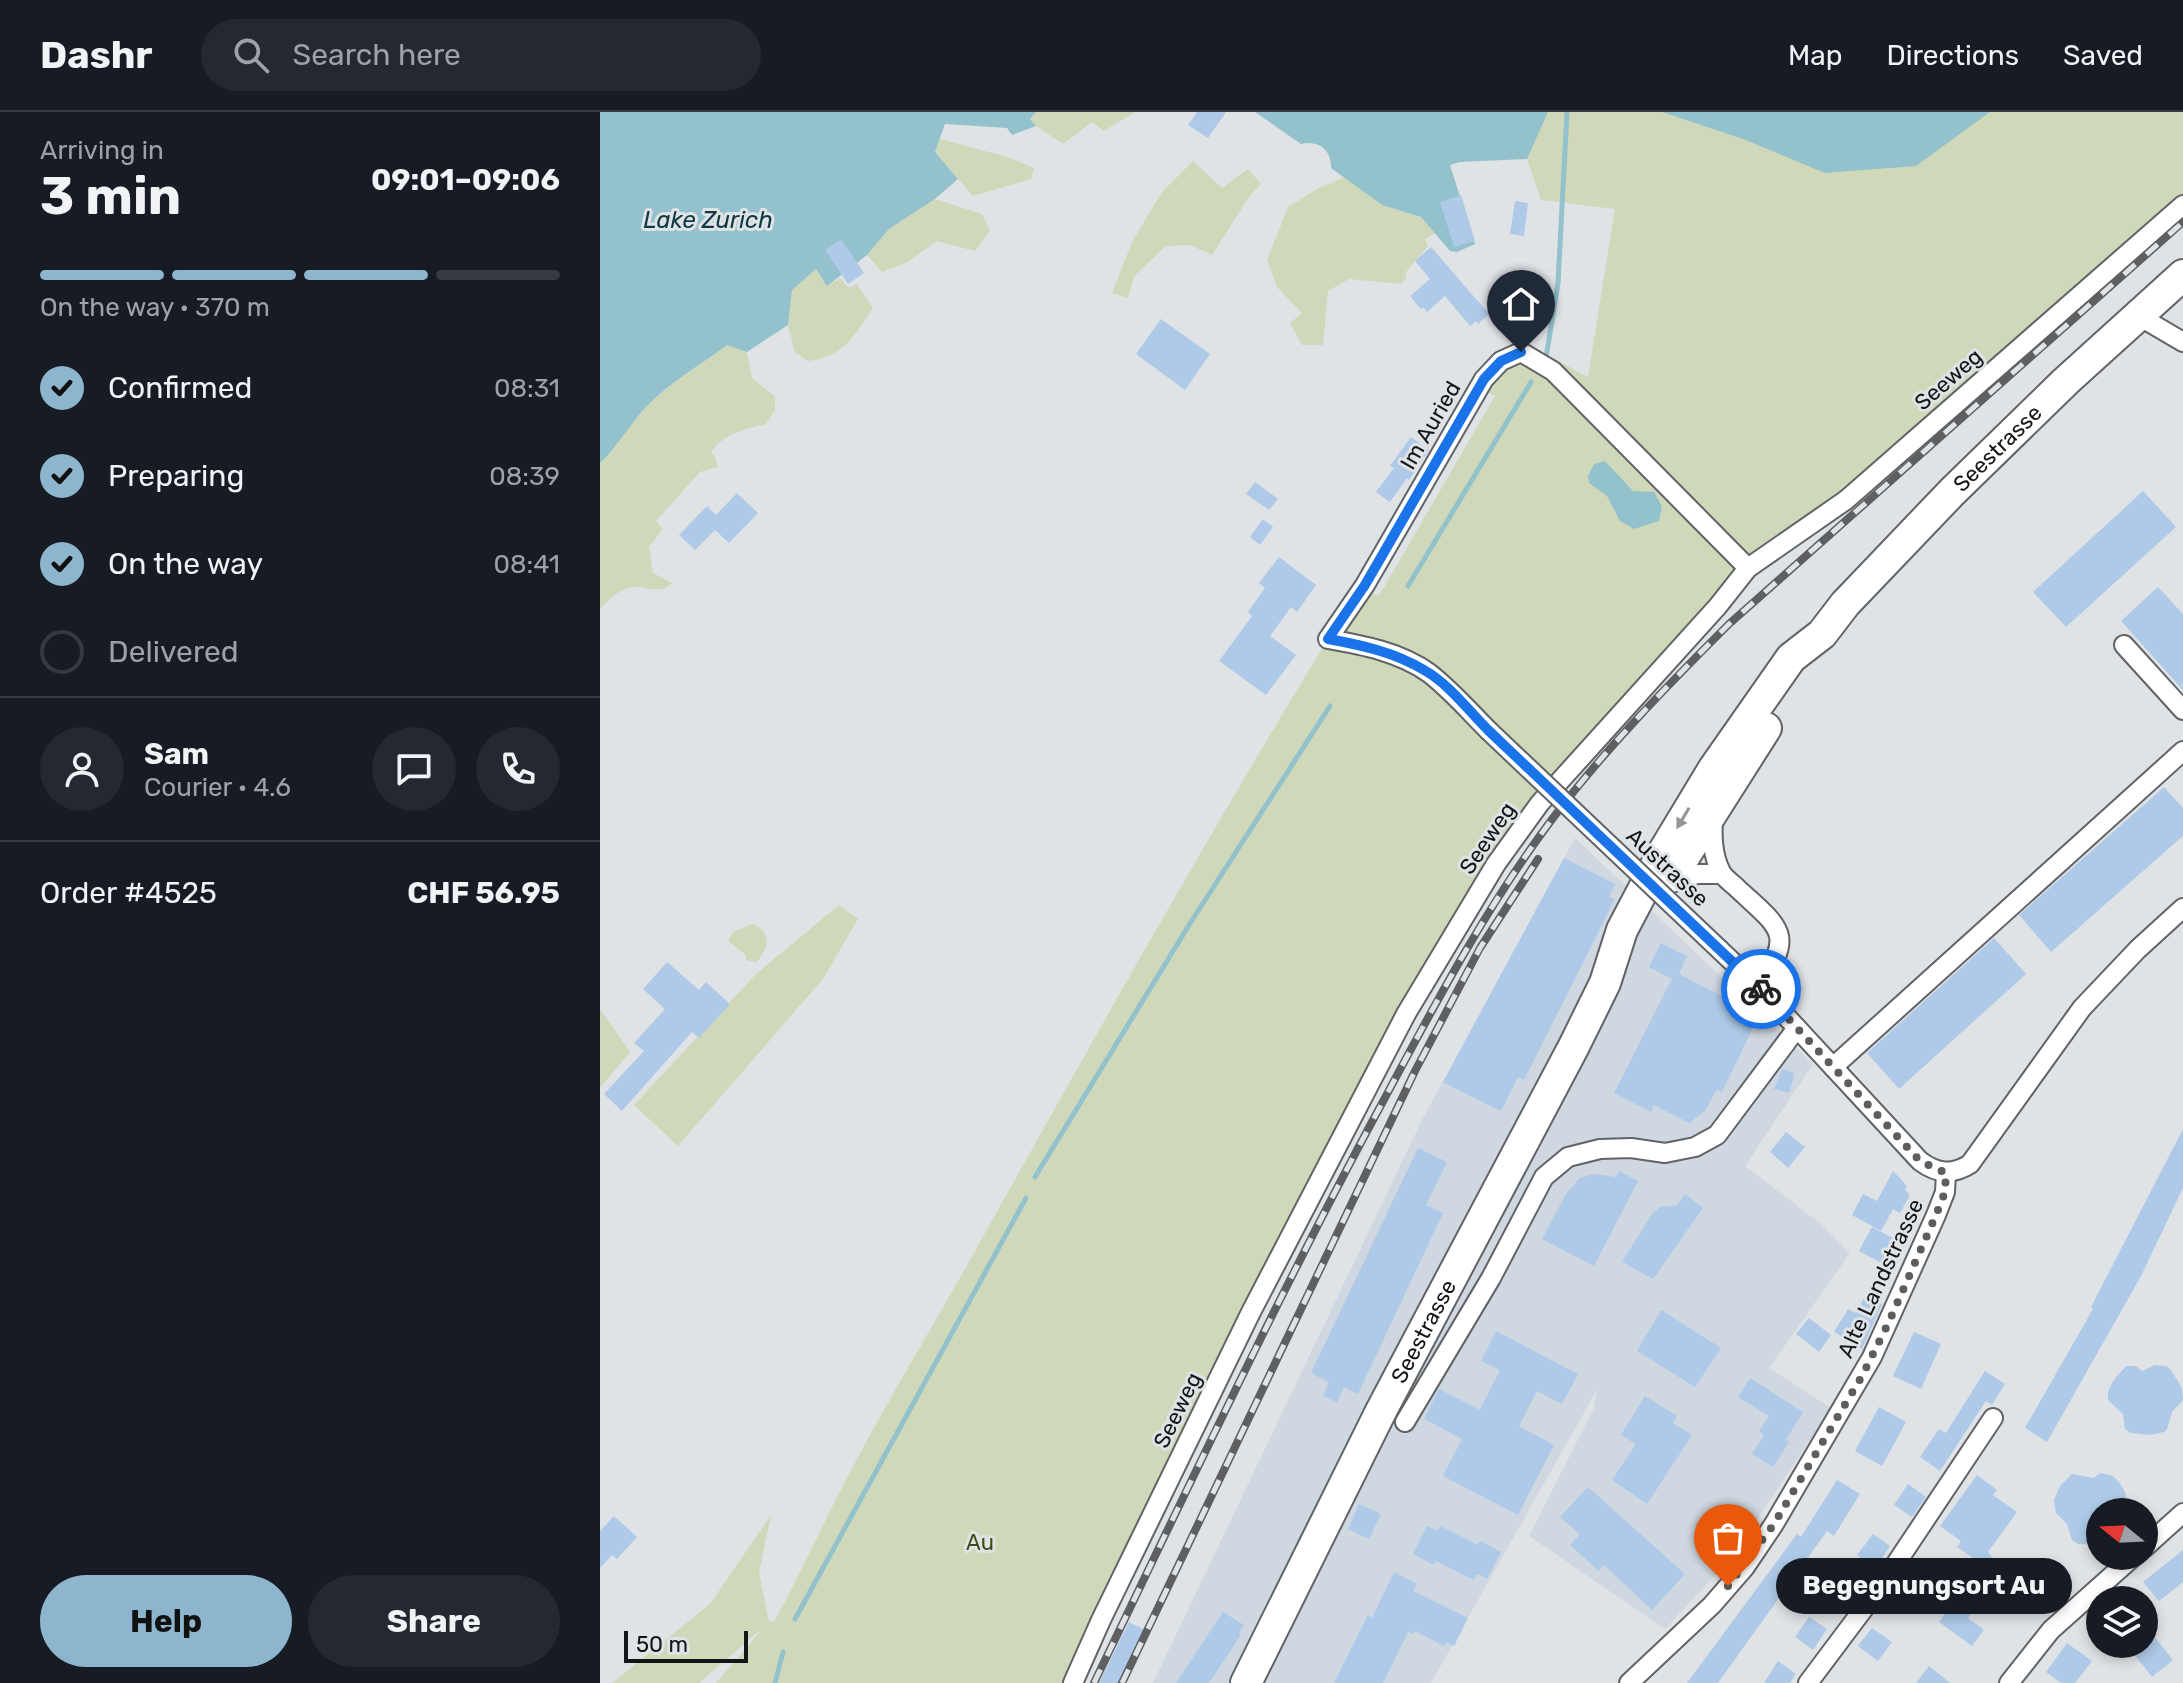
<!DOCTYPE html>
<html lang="en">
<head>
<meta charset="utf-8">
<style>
	:root { --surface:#171b24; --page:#242831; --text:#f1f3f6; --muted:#9ea1a6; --line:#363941; --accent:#8db5cd }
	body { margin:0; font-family:Rubik,sans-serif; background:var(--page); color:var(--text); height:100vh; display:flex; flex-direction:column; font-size:30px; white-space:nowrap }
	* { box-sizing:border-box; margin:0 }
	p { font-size:26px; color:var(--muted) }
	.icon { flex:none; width:44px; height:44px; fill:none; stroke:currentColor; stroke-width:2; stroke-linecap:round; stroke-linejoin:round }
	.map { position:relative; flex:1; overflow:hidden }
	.details { display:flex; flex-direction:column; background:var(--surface); width:600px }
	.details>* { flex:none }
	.needle { width:52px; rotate:288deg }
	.fabs { position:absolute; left:1486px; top:1386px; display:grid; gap:16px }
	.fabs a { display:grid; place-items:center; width:72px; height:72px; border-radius:50%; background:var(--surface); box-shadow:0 4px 12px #0003; font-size:40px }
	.scale { position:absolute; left:24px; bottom:20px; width:124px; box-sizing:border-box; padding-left:8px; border:4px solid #141516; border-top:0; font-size:22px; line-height:28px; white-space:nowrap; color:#141516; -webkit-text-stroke:6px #e0e3e6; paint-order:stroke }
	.pin { position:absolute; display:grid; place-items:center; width:68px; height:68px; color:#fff; margin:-82px -34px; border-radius:50% 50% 50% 0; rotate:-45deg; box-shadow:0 0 8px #0007 }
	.pin .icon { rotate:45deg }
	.courier { position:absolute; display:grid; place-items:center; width:80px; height:80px; margin:-40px; border:6px solid #1a73e8; border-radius:50%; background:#fff; color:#222; box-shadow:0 2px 10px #0007 }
	.bubble { position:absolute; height:56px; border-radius:28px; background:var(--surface); box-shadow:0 4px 12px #0003; font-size:26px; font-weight:700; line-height:56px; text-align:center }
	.headline em { font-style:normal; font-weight:700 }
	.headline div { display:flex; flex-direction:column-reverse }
	.headline { display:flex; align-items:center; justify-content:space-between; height:136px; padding:0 40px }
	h1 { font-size:52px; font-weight:700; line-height:60px }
	.bar { display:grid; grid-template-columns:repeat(4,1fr); gap:12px 8px; align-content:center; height:96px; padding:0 40px }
	.bar i { height:10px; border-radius:6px; background:var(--line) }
	.bar .on { background:var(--accent) }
	.bar p { grid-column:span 4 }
	.line { display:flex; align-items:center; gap:20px; padding:0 40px; border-top:2px solid var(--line) }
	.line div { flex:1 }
	.round { display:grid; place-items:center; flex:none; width:84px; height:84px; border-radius:42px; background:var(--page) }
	ol { padding:0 40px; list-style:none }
	li { display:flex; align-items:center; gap:24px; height:88px }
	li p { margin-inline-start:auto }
	li .icon { padding:8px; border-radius:50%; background:var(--accent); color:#111; stroke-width:4 }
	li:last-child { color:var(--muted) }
	li i { width:44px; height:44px; border:4px solid var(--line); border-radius:50% }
	.button { display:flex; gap:16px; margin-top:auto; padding:16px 40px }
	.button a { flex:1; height:92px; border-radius:48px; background:var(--accent); color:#111; font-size:32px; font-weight:700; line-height:92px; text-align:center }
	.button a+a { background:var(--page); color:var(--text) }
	header { display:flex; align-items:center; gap:48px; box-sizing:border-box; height:112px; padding:0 40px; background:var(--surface); border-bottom:2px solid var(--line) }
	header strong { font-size:38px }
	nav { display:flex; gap:44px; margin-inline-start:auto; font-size:28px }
	.search { width:560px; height:72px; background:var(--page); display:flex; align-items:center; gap:20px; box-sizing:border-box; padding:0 28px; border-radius:44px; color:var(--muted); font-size:30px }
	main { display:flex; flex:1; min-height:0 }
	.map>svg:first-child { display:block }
	.built { fill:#cfd7e0 }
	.green { fill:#cfd9b9 }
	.water { fill:#93c1cc }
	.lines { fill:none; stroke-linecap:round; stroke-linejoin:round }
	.stream { stroke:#93c1cc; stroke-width:5 }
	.building { fill:#aecae8 }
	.street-casing { stroke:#616366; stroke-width:22 }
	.primary-casing { stroke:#616366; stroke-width:34 }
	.street { stroke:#fff; stroke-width:18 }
	.primary { stroke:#fff; stroke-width:30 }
	.rail-casing { stroke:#5d5f60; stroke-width:8 }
	.rail { stroke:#e0e3e6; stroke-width:5; stroke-dasharray:15; stroke-linecap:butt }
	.street-bridge-casing { stroke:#616366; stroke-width:22; stroke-linecap:butt }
	.street-bridge { stroke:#fff; stroke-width:18 }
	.oneway { fill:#959696 }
	.done { stroke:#5b5d5f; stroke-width:8; stroke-dasharray:0 14.4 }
	.route { stroke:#1a73e8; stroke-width:10 }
	.labels { text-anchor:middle; stroke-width:6; stroke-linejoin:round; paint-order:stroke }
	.street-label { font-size:22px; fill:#141516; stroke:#e0e3e6 }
	.park-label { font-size:22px; fill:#404c13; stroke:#e0e3e6 }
	.water-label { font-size:24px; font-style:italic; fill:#0d3a42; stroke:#e0e3e6 }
</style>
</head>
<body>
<header>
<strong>Dashr</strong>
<div class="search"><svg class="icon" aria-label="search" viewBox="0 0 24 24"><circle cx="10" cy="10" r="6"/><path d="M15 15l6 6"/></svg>Search here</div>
<nav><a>Map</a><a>Directions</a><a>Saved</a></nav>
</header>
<main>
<section class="details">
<div class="headline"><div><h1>3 min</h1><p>Arriving in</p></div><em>09:01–09:06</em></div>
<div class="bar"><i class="on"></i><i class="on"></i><i class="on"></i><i></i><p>On the way · 370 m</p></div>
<ol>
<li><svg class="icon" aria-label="check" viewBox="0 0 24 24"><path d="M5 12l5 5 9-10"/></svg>Confirmed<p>08:31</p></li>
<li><svg class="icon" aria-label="check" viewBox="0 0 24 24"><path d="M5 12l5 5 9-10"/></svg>Preparing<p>08:39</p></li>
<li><svg class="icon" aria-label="check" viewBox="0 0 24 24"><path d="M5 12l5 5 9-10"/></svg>On the way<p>08:41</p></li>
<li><i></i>Delivered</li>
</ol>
<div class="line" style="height:144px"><a class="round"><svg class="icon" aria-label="person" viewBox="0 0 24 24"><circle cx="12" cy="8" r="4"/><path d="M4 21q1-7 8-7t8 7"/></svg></a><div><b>Sam</b><p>Courier · 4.6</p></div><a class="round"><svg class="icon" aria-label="chat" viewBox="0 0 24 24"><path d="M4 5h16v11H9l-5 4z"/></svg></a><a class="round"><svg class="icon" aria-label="phone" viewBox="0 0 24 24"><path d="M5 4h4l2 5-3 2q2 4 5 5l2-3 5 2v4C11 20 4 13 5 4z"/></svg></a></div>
<div class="line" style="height:104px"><div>Order #4525</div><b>CHF 56.95</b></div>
<div class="button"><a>Help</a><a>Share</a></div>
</section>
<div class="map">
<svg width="1583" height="1571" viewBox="0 0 1583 1571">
	<rect width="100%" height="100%" fill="#e0e3e6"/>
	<path class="built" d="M975,726L1213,952L1145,1054L1221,1112L1250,1141L1169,1256L1231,1296L1133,1444L1065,1517L929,1424L994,1296L997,1278L831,1571H553L823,1006Z"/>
	<g class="green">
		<path d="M436,0H535L504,19L492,10L463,32L436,14L430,7Z"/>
		<path d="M925,0H1583V93L1246,388L1170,439L957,670L806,902L473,1571H116L164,1515L99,1571H12L110,1492L171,1403L159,1461L169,1509L174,1510C203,1457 227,1402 256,1349C294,1278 336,1209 375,1139C490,933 605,728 728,527L737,528L771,480L777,484L780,482L895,284L880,275L921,240L953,259L958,249L988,265L1015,97L941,88L927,47L918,6Z"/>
		<path d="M340,27L411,46L434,56L431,67L373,84L335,40Z"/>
		<path d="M593,49L622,76L648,57L661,72L649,85L612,143L590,133L566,134L534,164L528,186L512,181L533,128L562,80Z"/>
		<path d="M744,65L782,93L821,105L835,121L825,127L828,134L806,160V166L801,172L749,167L728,179L723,233H702L690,211L702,201L677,175L667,148L688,95L717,77Z"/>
		<path d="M335,87L382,102L390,119L375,139L337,129L306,151L282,160L267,143L289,117Z"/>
		<path d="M216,157L227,174L240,166L249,176L257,172L273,196C254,224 245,244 208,249L195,240L188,213L192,178Z"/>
		<path d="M128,232L147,240L152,266L175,285V298L166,312C145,317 122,322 111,341L115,345L118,355L100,360L56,409L63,417L49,435L53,461L72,471C60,481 54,477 40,475C24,473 9,486 0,498V351C20,332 32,308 52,289C75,268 103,251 128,232Z"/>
		<path d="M239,793L258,807L223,867L78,1034L34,993L156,862Z"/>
		<path d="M153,812C173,821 168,836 157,850L146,848V843L128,829L133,820Z"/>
		<path d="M0,897L30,940L0,976Z"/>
	</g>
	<g class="water">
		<path d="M0,0H436L430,7L436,14L412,23L407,16L345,12L335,40L358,67L335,87L289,117L267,143L227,174L216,157L192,178L188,213L147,240L127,233C103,251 74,268 52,289C32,308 20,332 0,351Z"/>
		<path d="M655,0H948L927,47L860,50L850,53L875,132L857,140L850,139L821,105L782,93L731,56C732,38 718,28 701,32Z"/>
		<path d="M1062,0H1390L1316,54L1225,61L1143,27Z"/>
		<path d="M1005,349L1033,379L1054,380L1062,394L1059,409L1034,417L1020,409L1007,384L989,371L988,364L994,352Z"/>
	</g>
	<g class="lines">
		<g class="stream">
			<path d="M946,246L958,171L967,0"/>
			<path d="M808,474L931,270"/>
			<path d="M435,1065L589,813L730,594"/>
			<path d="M195,1507L426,1086"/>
			<path d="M175,1571L183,1540"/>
		</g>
	</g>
	<g class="building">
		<path d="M597,0H626L608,26L588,13Z"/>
		<path d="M861,83L875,129L854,135L840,90Z"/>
		<path d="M915,89L928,91L924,124L910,122Z"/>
		<path d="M241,127L264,161L248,172L225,138Z"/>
		<path d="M831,135L889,202L878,212L876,209L870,214L845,184L827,200L823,195L821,197L810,184L830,167L815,149Z"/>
		<path d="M561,207L610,242L585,278L536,242Z"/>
		<path d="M811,325L829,338L809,368L807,366L790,390L776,380L794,356L790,354Z"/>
		<path d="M655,370L678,387L669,398L646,382Z"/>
		<path d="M1543,379L1576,415L1466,515L1433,480Z"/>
		<path d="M137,381L158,401L129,431L115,418L95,438L79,423L107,394L116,403Z"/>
		<path d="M663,407L673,415L660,433L650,425Z"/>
		<path d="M679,445L716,473L697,500L691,495L670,524L696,543L666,583L619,549L652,504L648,500L665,476L659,471Z"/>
		<path d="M1558,475L1583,502V578L1521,509Z"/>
		<path d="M1564,675L1583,696V724L1451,840L1419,803Z"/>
		<path d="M964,746L1015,772L1009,785L1015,787L924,968L918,965L901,999L843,970Z"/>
		<path d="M1394,826L1426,862L1299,977L1267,941Z"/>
		<path d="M1061,831L1087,844L1079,862L1135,891L1155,912L1122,980L1117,977L1105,999L1089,1011L1054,993L1051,1000L1014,981L1072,867L1049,855Z"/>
		<path d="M67,850L99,878L106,870L130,892L99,926L92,920L22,999L4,982L44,939L34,931L65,897L43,877Z"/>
		<path d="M1182,957L1195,961L1189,981L1174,977Z"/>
		<path d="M1583,1017V1076L1541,1164L1447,1330L1425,1316L1493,1197L1491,1195Z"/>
		<path d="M1186,1020L1205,1035L1188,1056L1170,1040Z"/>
		<path d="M818,1036L847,1050L826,1093L843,1101L758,1282L744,1275L737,1290L723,1284L729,1270L711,1261Z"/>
		<path d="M1019,1059L1038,1069L994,1154L942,1127L966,1082L980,1066L994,1062L1016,1065Z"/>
		<path d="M1293,1059L1307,1074L1305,1078L1310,1083L1300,1101L1293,1097L1281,1119L1252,1103L1263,1082L1277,1089Z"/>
		<path d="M1085,1082L1103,1096L1053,1167L1022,1150L1052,1102L1060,1095L1077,1093Z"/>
		<path d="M1272,1115L1295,1127L1281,1151L1259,1139Z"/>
		<path d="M1266,1183L1282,1192L1262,1237L1234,1220L1248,1197L1255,1201Z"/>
		<path d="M1061,1198L1121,1236L1095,1275L1037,1239Z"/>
		<path d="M1209,1206L1231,1223L1219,1240L1196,1222Z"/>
		<path d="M896,1219L978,1262L962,1292L937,1279L919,1314L954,1333L918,1403L843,1364L862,1327L824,1307L839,1277L880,1298L900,1258L881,1249Z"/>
		<path d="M1314,1220L1341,1232L1321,1277L1293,1264Z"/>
		<path d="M1555,1253L1566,1254L1571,1258L1582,1276L1583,1288L1572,1300L1567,1317L1564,1320L1550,1323L1531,1321L1525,1317L1523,1302L1508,1288V1280L1513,1269L1526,1254H1536L1542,1259Z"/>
		<path d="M1385,1259L1405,1272L1392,1293L1386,1289L1340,1359L1320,1345L1339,1317L1346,1321Z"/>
		<path d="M1150,1266L1203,1300L1186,1328L1189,1330L1173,1355L1152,1342L1164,1323L1159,1319L1169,1304L1138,1285Z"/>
		<path d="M1045,1284L1077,1304L1073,1311L1092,1323L1047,1392L1012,1368L1036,1332L1021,1323Z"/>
		<path d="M1279,1295L1306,1310L1282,1354L1255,1339Z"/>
		<path d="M1501,1361L1513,1364L1519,1370L1525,1380L1528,1394L1526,1400H1500V1433L1478,1432L1472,1428L1467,1412L1456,1401L1454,1388L1460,1374L1472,1362L1493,1366Z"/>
		<path d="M1377,1363L1397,1378L1393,1383L1417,1400L1388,1440L1392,1445L1385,1454L1357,1435L1361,1429L1340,1414Z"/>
		<path d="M1237,1368L1260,1382L1234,1424L1227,1419L1118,1571H1087L1197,1422L1201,1425Z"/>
		<path d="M1308,1372L1326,1385L1312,1405L1294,1393Z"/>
		<path d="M988,1375L1085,1462L1052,1498L1004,1453L999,1459L970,1433L980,1422L960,1405Z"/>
		<path d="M759,1392L781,1402L769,1427L748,1417Z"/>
		<path d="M14,1404L37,1425L17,1447L12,1443L0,1456V1419Z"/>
		<path d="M827,1414L837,1419L840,1414L878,1433L880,1429L901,1440L887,1467L877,1462L874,1468L836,1449L834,1453L813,1442Z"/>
		<path d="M1273,1422L1290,1434L1275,1456L1257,1443Z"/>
		<path d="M1583,1438V1470L1559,1489L1543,1470Z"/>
		<path d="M794,1460L817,1472L813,1479L868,1506L854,1534L846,1530L844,1534L815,1519L813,1522L808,1520L783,1571H734L768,1503L772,1506Z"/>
		<path d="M1241,1464L1259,1476L1245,1497L1227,1484Z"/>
		<path d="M1357,1485L1374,1498L1368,1506L1384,1518L1372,1534L1339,1510Z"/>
		<path d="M623,1500L644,1513L639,1521L641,1523L609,1571H576Z"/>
		<path d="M1209,1505L1227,1517L1213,1538L1195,1525Z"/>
		<path d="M529,1510L545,1518L519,1571H499Z"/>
		<path d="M1544,1512L1573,1548L1552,1565L1526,1532H1544Z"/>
		<path d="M1272,1516L1292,1530L1278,1549L1258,1534Z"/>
		<path d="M1467,1531L1492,1549L1475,1571H1461L1446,1560Z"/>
		<path d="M1178,1549L1196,1562L1190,1571H1164Z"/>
		<path d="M1329,1554L1350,1571H1316Z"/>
	</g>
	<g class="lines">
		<g class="street-casing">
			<g id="street">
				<path d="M1537,203L1583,230"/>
				<path d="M1524,533L1583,598"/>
				<path d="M888,618C869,599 851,578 829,561C800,540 762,533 728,527L765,473L884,267L901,249L921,240L953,259L1148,456"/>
				<path d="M1113,704C1112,723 1112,743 1121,760C1124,766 1133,772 1138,777C1180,816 1196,822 1158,874"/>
				<path d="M1069,772L1097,762H1121"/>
				<path d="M1120,838L1158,874L1320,1049C1337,1062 1353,1063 1370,1052L1482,896L1538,837L1583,796"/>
				<path d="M1233,955L1583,639"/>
				<path d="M805,1310L891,1166L944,1065L968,1045L1000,1037L1031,1036L1065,1041L1095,1035L1117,1023L1197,916"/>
				<path d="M1544,1436L1583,1401"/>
				<path d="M473,1571L501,1508L651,1200L806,902L896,752L940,691L1118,494L1148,456L1246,388L1583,93"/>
				<path d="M1029,1571L1112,1493L1145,1455L1174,1412L1272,1245L1336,1103L1345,1080L1346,1061"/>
				<path d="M1208,1571L1283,1471L1393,1306"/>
				<path d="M1409,1571L1451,1518L1534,1444"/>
			</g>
		</g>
		<g class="primary-casing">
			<g id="primary">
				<path d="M1074,761L1166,616"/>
				<path id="s1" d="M646,1571L781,1299L974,934L1005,871L1022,818L1062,742L1114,656L1191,546L1222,522L1245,492L1352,380L1466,269L1583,163"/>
			</g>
		</g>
		<use href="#street" class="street"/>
		<use href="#primary" class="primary"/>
		<g class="rail-casing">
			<g id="rail">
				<path d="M494,1571C587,1378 678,1184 780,995C833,896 885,796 953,706C1006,636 1067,574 1129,512L1583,110"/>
				<path d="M522,1571L815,959L880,836L938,747"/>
			</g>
		</g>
		<use href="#rail" class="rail"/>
		<g class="street-bridge-casing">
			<path id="street-bridge" d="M888,618L1120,838"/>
		</g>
		<use href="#street-bridge" class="street-bridge"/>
	</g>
	<defs><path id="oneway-solid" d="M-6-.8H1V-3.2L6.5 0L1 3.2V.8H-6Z" transform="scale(2)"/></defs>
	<use class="oneway" href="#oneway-solid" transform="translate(1083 706) rotate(121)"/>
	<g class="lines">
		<path class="done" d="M1128,1474L1174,1412L1262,1264L1288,1212L1336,1103L1345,1080L1346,1061L1320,1049L1161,877"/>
		<path class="route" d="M921,240L901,249L884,267L765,473L728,527C761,533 794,540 824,558C849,572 868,598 888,618L1161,877"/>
	</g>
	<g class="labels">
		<g class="street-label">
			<text transform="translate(1348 267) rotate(-41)" y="8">Seeweg</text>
			<text transform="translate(830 313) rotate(-60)" y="8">Im Auried</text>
			<text dy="8" stroke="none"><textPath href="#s1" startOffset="1458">Seestrasse</textPath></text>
			<text transform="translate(887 726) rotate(-56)" y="8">Seeweg</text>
			<text transform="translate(1068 755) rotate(43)" y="8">Austrasse</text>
			<text transform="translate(1280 1166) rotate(-65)" y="8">Alte Landstrasse</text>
			<text dy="8" stroke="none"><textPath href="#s1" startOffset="394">Seestrasse</textPath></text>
			<text transform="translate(577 1298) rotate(-64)" y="8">Seeweg</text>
		</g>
		<g class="park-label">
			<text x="380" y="1438">Au</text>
		</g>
		<g class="water-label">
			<text x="108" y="116">Lake Zurich</text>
		</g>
	</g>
</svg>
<div class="fabs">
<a><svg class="needle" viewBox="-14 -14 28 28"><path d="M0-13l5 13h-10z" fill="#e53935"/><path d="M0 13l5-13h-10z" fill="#9ea1a6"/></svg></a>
<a><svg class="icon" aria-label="layers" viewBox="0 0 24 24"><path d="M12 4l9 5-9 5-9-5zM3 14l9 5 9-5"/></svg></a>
</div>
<div class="scale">50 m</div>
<div class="pin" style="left:1128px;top:1474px;background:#ea580c"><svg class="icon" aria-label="bag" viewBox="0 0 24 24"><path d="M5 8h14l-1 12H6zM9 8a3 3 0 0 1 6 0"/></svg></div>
<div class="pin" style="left:921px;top:240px;background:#1f2937"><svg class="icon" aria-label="home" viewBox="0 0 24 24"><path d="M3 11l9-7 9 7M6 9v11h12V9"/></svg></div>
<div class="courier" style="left:1161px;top:877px"><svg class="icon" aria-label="bike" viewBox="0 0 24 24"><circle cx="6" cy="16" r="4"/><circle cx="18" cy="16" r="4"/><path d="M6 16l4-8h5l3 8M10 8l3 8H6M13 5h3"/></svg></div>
<div class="bubble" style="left:1176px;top:1446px;width:296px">Begegnungsort Au</div>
</div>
</main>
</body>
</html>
